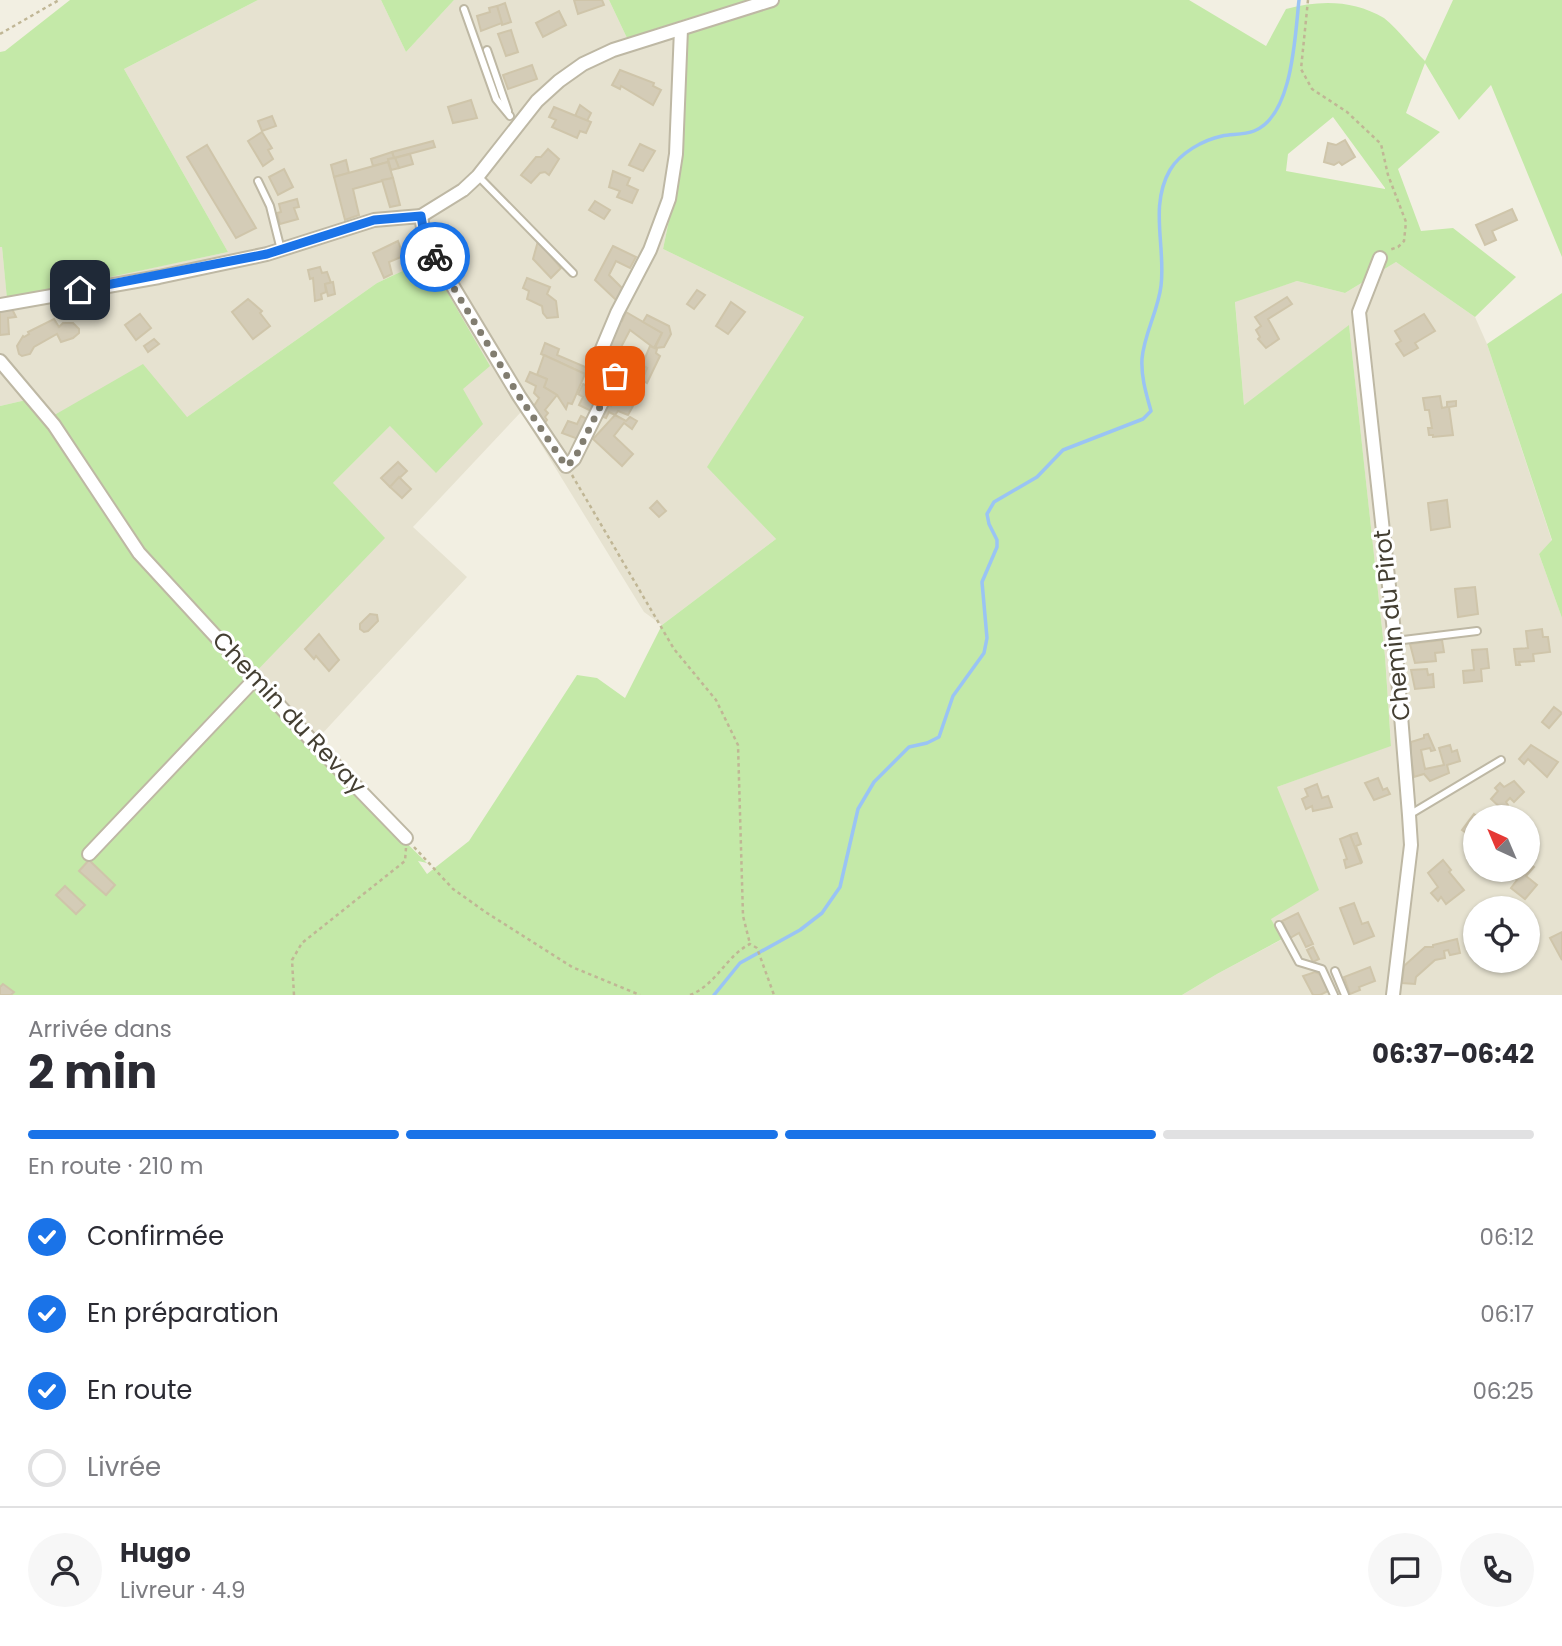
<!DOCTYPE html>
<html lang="fr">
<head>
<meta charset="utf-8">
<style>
	:root { --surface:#fff; --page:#f7f7f7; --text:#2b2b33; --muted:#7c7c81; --line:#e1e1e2; --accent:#1a73e8 }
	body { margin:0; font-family:Poppins,sans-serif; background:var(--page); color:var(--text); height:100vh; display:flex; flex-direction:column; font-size:26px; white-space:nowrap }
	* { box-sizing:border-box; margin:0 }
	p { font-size:23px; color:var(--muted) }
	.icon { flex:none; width:38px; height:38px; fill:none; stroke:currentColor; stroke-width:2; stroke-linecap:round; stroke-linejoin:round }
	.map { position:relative; height:995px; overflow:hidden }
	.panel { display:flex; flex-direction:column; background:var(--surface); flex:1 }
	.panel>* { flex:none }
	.needle { width:46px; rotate:316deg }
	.buttons { position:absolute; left:1463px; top:805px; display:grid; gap:14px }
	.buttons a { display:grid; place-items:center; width:77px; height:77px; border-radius:50%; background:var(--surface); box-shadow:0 2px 5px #0004; font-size:35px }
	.pin { position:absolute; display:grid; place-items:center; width:60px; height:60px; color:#fff; margin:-30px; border-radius:14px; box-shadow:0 4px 10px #0006 }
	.courier { position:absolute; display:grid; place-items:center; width:70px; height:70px; margin:-35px; border:5px solid #1a73e8; border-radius:50%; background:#fff; color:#222; box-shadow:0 2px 9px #0007 }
	.headline em { font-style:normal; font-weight:700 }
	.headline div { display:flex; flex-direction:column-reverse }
	.headline { display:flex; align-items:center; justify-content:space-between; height:119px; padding:0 28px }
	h1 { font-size:46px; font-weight:700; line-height:52px }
	.bar { display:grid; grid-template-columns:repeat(4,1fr); gap:10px 7px; align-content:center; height:84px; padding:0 28px }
	.bar i { height:9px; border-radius:5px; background:var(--line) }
	.bar .active { background:var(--accent) }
	.bar p { grid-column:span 4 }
	.line { display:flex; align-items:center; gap:18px; padding:0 28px; border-top:2px solid var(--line) }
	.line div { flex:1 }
	.round { display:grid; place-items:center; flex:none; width:74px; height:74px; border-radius:37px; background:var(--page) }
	ol { padding:0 28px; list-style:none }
	li { display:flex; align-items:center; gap:21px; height:77px }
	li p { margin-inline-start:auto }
	li .icon { padding:7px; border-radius:50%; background:var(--accent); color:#fff; stroke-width:4 }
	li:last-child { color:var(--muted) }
	li i { width:38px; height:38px; border:4px solid var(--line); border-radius:50% }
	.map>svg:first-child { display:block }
	.residential { fill:#e6e2d0; fill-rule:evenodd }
	.green { fill:#c4e9a8; fill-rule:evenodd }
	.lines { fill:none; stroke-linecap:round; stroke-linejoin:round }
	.stream { stroke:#9ac4f4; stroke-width:3.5 }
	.building { fill:#d4ccb7; stroke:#cfc5aa; stroke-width:2 }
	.service-casing { stroke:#beb8a4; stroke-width:10 }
	.minor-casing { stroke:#beb8a4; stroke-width:16 }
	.path { stroke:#c0b695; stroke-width:2.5; stroke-dasharray:3.5 3.5; stroke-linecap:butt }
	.service { stroke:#fff; stroke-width:6 }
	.minor { stroke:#fff; stroke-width:12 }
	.done { stroke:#817d70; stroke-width:7; stroke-dasharray:0 12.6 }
	.route { stroke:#1a73e8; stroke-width:9 }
	.labels { text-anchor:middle; stroke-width:6; stroke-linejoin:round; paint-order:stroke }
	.street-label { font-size:24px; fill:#443f32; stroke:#fff }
</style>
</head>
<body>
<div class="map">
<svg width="1562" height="995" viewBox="0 0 1562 995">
	<rect width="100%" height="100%" fill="#f2efe2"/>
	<g class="residential">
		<path d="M258,0H381L406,52L454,0H609L627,38L689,18L679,172L663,249L804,317L708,467L776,539L662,625L644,612L521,412L413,527L467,577L309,748L247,681L333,483L390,426L463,389L428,259L377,283L187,417L44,422L26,400L0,406V247H2L7,298L228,252L124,69Z"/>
		<path d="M1396,262L1475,317L1487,344L1552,541L1539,554L1562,618V995H1182L1217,974L1281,940L1271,919L1277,787L1391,745L1385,656L1349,326L1244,405L1235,301L1297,281L1345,293ZM1475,817H1528V870H1475ZM1475,908H1528V961H1475Z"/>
	</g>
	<g class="green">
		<path d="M70,0H258L124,69L228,252L7,299L2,247H0V52L5,51Z"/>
		<path d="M381,0H454L406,52Z"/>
		<path d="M609,0H1189L1266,46L1286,9C1320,0 1353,0 1384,18C1399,30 1412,48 1425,61L1453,0H1562V257L1491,85L1459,120L1425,63L1406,113L1440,132L1398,169L1421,231L1453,228L1516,277L1475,317L1396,262L1345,293L1297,281L1235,302L1244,405L1349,325L1385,656L1391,746L1277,787L1319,890L1271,919L1282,939L1217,974L1182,995H0V406L26,400L44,421L143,364L187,417L377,283L428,259L490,366L463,389L483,424L436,473L390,426L333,483L385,538L247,681L309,748L427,863L418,861L427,874L469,841L577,675L597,678L625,698L662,625L776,539L707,467L804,317L663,249L679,172L689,18L627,38ZM1333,117L1385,188V189L1286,171L1288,154Z"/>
		<path d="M1562,293V618L1539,554L1552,540L1487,344Z"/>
	</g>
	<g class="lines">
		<path class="stream" d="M714,995L740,963L800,930L822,913L840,887L858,809L874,782L909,747L927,743L939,737L953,696L984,653L987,638L982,582L997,547V540L989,524L987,514L994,502L1037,477L1063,450L1143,419L1151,411C1146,393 1141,377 1142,359C1144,334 1158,311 1161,286C1166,248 1149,206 1170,170C1180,153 1203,140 1222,136C1232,134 1244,135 1254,131C1293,116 1295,35 1299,0"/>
	</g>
	<g class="building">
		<path d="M574,0H602L604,5L578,14Z"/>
		<path d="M505,3L511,22L502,25L497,6Z"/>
		<path d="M497,6L502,23L481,31L477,16L490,12L489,8Z"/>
		<path d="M559,11L566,25L543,37L536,23Z"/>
		<path d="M511,30L518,52L506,56L498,34Z"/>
		<path d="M532,65L537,79L508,89L503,75Z"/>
		<path d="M620,70L654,83L653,86L661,90L653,105L621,86L620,89L612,85Z"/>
		<path d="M471,100L477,118L453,123L448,107Z"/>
		<path d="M580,105L591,113L587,121L575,116Z"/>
		<path d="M554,107L591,122L586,133L580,131L577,138L552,127L556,120L549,117Z"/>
		<path d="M272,116L276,126L262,131L258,121Z"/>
		<path d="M262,132L272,148L268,150L273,159L263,166L248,141Z"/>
		<path d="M1345,140L1355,157L1342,165L1339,162L1334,165L1324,162L1328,143L1336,145Z"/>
		<path d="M433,141L435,147L394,158L392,152Z"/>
		<path d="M640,144L655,151L643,171L629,165Z"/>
		<path d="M207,145L256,228L236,238L187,157Z"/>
		<path d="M548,149L559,159L549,175L545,172L540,173L531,183L521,175L536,157H541Z"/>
		<path d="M392,152L394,158L388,159V162L373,166L371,159Z"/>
		<path d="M410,154L413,164L399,168L395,158Z"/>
		<path d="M395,158L399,168L391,170L388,159Z"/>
		<path d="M346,160L349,173L334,177L331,165Z"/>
		<path d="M388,162L393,178L353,189L359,215L345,220L334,177Z"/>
		<path d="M284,169L293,187L278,195L269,177Z"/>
		<path d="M613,171L630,178L627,185L638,190L632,203L617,197L620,191L609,187Z"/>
		<path d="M393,178L400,205L390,207L382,180Z"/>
		<path d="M297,199L299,207L294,208L298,219L280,224L277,213L281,212L279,204Z"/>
		<path d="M595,201L610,210L604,219L589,210Z"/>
		<path d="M1512,209L1517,220L1492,231L1496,240L1485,245L1476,225Z"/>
		<path d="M398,241L402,252L401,257L389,262L392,274L384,278L373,253Z"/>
		<path d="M538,241L561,268L551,278L533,259Z"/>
		<path d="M613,246L636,257L630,268L616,261L609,275L623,289L616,300L595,280Z"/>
		<path d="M414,250L419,262L410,266L405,256Z"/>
		<path d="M320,267L322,273L327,272L331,283L325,284L326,292L321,294L322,299L315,301L313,278L310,279L308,270Z"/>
		<path d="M527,278L550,287L547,294L556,301L558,317L547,318L543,313L542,306L527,299L529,291L523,288Z"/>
		<path d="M333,282L335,294L328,296L325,284Z"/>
		<path d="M697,290L705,295L694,309L687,304Z"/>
		<path d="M1287,297L1292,304L1268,319L1279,339L1266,348L1258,339L1260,337L1256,330L1261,326L1255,317Z"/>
		<path d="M248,299L262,311L260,313L270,326L253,339L232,312Z"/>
		<path d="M731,302L745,312L728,334L716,326Z"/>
		<path d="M12,309L16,317L8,318L9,334L0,335V310Z"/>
		<path d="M626,312L662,333L654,348L630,330L618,353L628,358L622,369L601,358L617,320L622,321Z"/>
		<path d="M140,314L151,328L136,340L125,325Z"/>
		<path d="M1424,314L1435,331L1415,343L1418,348L1404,356L1396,344L1401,341L1395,331Z"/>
		<path d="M647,315L669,326L671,334L664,347L655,348L662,333L643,322Z"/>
		<path d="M54,319L59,327L63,323H73L79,329V333L73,338L61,342L57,334L34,347L30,354L22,356L19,354L17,346L23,336L24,337L29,334L28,332Z"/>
		<path d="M154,339L159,344L148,352L144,346Z"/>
		<path d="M545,343L559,349L557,355L590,369L587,375L541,354Z"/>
		<path d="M650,346L657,349L656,353L660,356L647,383L642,380L647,368L642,365Z"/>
		<path d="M544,355L585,374L572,404L568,403L566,409L557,395L544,387L547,379L537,375Z"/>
		<path d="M628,358L634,361L628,372L622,369Z"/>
		<path d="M634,361L647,368L642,380L628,372Z"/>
		<path d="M530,372L547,379L544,387L557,395L545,410L548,413L545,417L547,420L543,425L532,409L539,398L534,393L536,386L526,381Z"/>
		<path d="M592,375L605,381L596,401L589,398L593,389L587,386Z"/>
		<path d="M583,384L593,389L589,398L596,401L591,411L579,405L583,397L578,394Z"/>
		<path d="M1440,396L1442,408L1447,407V402L1456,401V406L1449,407L1453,435L1433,437V435H1429L1428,428H1432L1429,410H1425L1423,398Z"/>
		<path d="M616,397L633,406L628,415L618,411L615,415L609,412L606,418L598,415L605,403L611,406Z"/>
		<path d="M615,415L626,421L630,417L637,421L632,429L624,423L614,436L633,454L622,466L593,439Z"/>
		<path d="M581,416L587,419L578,439L562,433L568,421L577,424Z"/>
		<path d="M398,462L407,471L390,487L381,478Z"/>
		<path d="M399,477L411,489L402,498L390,487Z"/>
		<path d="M1447,500L1450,527L1431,530L1428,503Z"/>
		<path d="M657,501L666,511L659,517L650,508Z"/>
		<path d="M1475,587L1478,614L1458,617L1455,589Z"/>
		<path d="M370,614L377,615L378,621L368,631L364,632L360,629V624Z"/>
		<path d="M1542,629L1543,637H1548L1550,652L1533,654L1534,661L1519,662L1520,665H1516L1514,649L1528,648L1526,631Z"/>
		<path d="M319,634L339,660L329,671L316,656L314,659L305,649Z"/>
		<path d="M1442,640L1444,652L1435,653L1436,661L1415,663L1410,644Z"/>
		<path d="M1487,649L1489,668L1481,669L1482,681L1464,683L1463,671L1474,670L1472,650Z"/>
		<path d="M1427,669L1428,675L1433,674L1434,687L1415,689L1411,670Z"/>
		<path d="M1554,707L1562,713L1549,728L1542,722Z"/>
		<path d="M1428,734L1435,750L1431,751L1430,748L1421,750L1425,769L1444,765L1439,748L1450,745L1452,752L1457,750L1460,761L1447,765L1449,773L1430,781L1424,774L1414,777L1411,756V742L1424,738V735Z"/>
		<path d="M1531,745L1558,762L1547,777L1528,759L1524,764L1519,759Z"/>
		<path d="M1378,778L1383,790L1387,788L1390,794L1374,800L1365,783Z"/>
		<path d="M1514,781L1524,792L1514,802L1510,798L1506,802L1508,805L1503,810L1491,799L1498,791L1495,788L1500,783L1504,787Z"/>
		<path d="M1317,784L1322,798L1328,796L1332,807L1313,811L1312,806L1306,809L1302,799L1308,796L1305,789Z"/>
		<path d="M1474,814L1478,817H1475V839L1462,830Z"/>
		<path d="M1357,833L1361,844L1356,846L1362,862L1361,863L1350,835Z"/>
		<path d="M1350,835L1361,863L1346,868L1344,860L1347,859L1340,839Z"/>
		<path d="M89,860L115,885L106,895L79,871Z"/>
		<path d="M1443,860L1451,870L1449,872L1464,890L1446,904L1441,897L1438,901L1431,893L1438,887L1428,873Z"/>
		<path d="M1528,862L1534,867L1526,876L1537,885L1525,899L1511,888L1517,880L1506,871L1528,870Z"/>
		<path d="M65,886L85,905L76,914L56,895Z"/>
		<path d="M1354,903L1362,924L1368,922L1374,936L1354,944L1340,908Z"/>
		<path d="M1298,913L1313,944L1306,947L1299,933L1290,938L1282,921Z"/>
		<path d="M1562,932V960L1550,938Z"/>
		<path d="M1457,939L1460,953L1450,955L1448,950L1444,951L1445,958L1435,960L1416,977L1415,984L1402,983L1404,966L1425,947H1433V945Z"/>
		<path d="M1313,947L1319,959L1313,962L1307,950Z"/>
		<path d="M1370,967L1375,981L1359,987L1360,990L1350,994L1344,977Z"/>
		<path d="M1315,972L1320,974L1328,991L1320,995H1313L1303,976Z"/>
		<path d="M3,984L14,992L11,995H0V987Z"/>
	</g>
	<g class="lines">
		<g class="service-casing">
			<g id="service">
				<path d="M464,9L496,99L510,116"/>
				<path d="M487,50L508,111"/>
				<path d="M478,176L573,273"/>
				<path d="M258,181L270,206L281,250"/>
				<path d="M1395,641L1477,631"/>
				<path d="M1409,815L1501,760"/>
				<path d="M1279,925L1299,962L1322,969L1334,995"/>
				<path d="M1335,971L1345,995"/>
			</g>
		</g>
		<g class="minor-casing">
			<g id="minor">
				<path d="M421,216L425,240L519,396L566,466L574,459L615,376L596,363L617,313L650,250L669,199L676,154L681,29"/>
				<path d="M1380,258L1359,312L1395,641L1409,815L1411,845L1393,995"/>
				<path d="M0,305L159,277L267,254L374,220L421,216L463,190L478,176L537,101L559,81L583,64L613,50L772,0"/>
				<path d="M0,361L54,425L139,553L312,741L406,838"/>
				<path d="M89,854L255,679"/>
			</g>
		</g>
		<g class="path">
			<path d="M1308,0L1301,69L1312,89L1347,112L1381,144L1388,175L1406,222L1404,241L1398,247L1389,250"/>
			<path d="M0,34L59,0"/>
			<path d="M572,475L674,649L716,700L738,745L743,916L750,944"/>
			<path d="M414,847L453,889L487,913L572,967L640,995"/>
			<path d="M294,995L292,960L302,943L405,861L406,848"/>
			<path d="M690,995C716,985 727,955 750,944L757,948L774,995"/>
		</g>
		<use href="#service" class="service"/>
		<use href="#minor" class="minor"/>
	</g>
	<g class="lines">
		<path class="done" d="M435,257L519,396L566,466L574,460L615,376"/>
		<path class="route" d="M80,290L267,254L374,220L421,216L425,240L435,257"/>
	</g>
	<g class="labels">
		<g class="street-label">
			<text transform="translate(1392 625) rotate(-96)" y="8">Chemin du Pirot</text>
			<text transform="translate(289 713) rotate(47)" y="8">Chemin du Revay</text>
		</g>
	</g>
</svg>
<div class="buttons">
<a><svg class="needle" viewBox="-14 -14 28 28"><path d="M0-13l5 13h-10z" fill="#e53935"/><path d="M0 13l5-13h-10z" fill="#7c7c81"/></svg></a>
<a><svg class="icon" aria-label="locate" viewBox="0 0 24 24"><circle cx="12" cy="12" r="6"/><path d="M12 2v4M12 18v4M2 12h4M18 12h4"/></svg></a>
</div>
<div class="pin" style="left:615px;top:376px;background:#ea580c"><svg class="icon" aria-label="bag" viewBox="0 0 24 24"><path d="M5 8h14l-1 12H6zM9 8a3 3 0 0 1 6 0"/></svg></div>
<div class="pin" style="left:80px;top:290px;background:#1f2937"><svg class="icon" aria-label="home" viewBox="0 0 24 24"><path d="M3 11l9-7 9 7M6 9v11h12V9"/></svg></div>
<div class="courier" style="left:435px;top:257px"><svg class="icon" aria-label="bike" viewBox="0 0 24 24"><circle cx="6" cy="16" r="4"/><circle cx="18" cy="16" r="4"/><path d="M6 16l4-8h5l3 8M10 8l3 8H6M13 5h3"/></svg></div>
</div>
<section class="panel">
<div class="headline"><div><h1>2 min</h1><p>Arrivée dans</p></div><em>06:37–06:42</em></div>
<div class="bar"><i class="active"></i><i class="active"></i><i class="active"></i><i></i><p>En route · 210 m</p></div>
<ol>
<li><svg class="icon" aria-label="check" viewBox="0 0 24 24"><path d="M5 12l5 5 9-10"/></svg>Confirmée<p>06:12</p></li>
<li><svg class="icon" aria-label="check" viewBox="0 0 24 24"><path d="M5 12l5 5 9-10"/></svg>En préparation<p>06:17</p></li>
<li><svg class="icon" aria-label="check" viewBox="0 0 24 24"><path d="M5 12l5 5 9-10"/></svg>En route<p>06:25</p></li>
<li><i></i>Livrée</li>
</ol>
<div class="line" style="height:126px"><a class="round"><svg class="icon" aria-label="person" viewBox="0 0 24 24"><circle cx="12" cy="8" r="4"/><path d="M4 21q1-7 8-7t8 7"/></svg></a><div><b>Hugo</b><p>Livreur · 4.9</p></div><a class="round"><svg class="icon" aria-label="chat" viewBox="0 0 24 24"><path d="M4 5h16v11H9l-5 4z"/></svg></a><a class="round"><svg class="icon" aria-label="phone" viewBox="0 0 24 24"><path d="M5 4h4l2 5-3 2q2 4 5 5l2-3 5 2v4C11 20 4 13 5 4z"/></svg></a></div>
</section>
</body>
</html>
